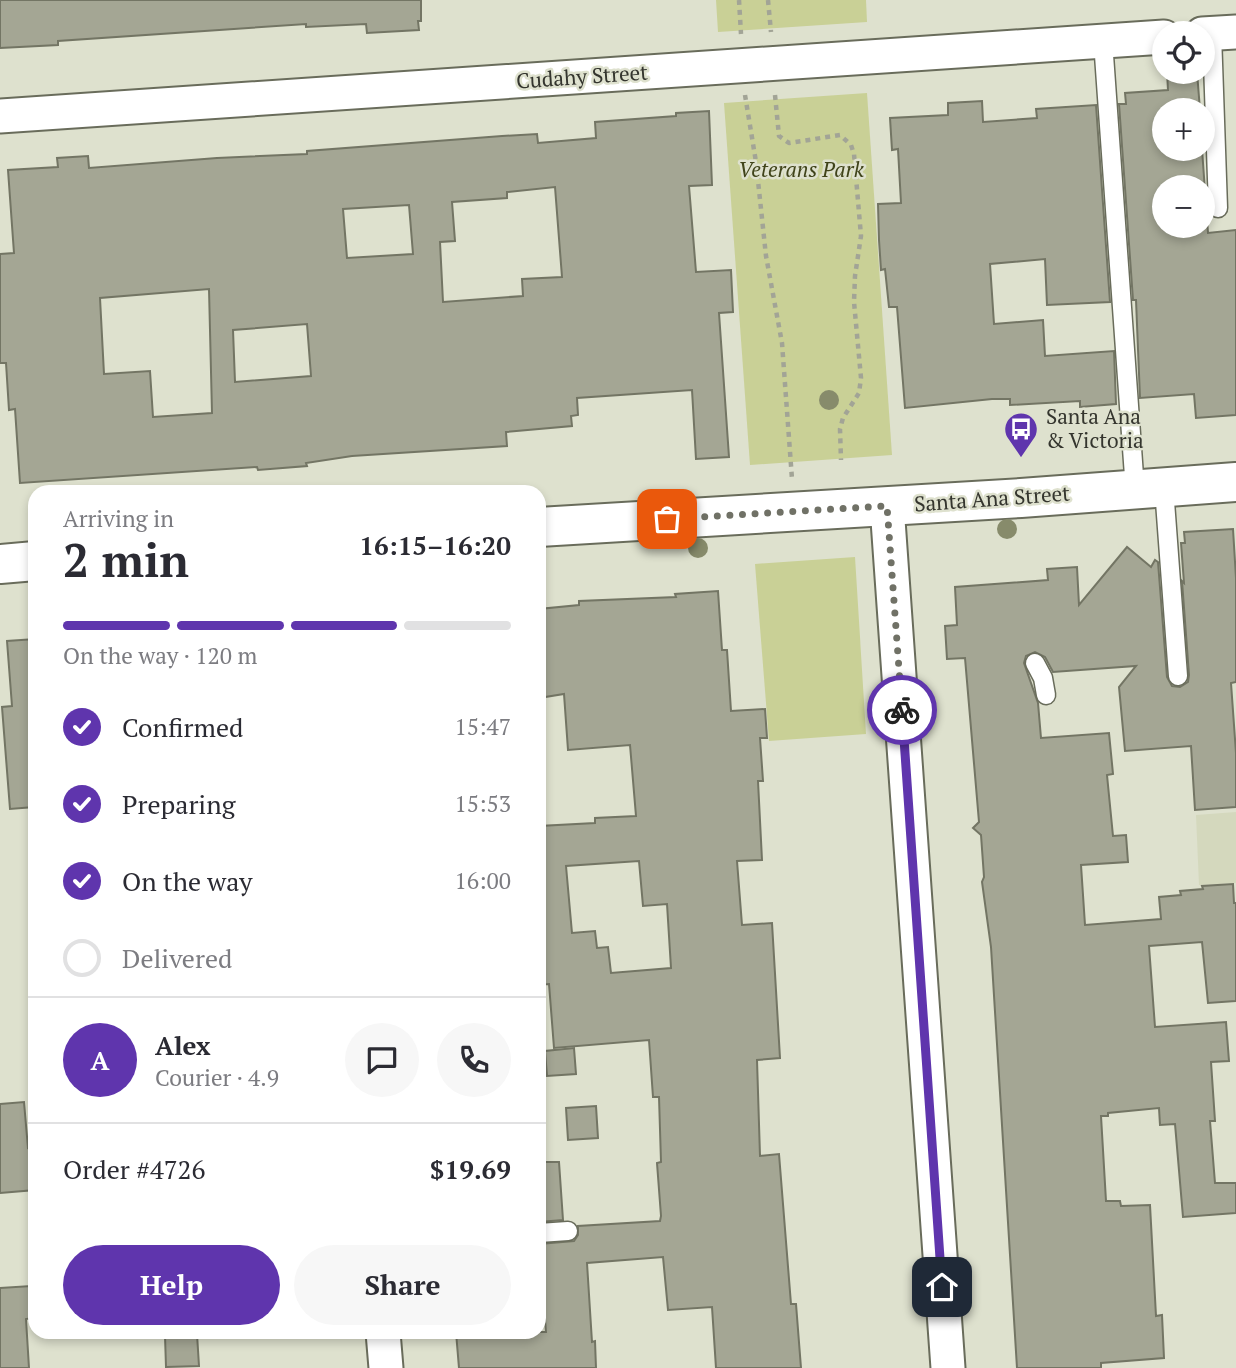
<!DOCTYPE html>
<html lang="en">
<head>
<meta charset="utf-8">
<style>
	:root { --surface:#fff; --page:#f7f7f7; --text:#2b2b33; --muted:#7c7c81; --line:#e1e1e2; --accent:#5f35ad }
	body { margin:0; font-family:"PT Serif",serif; background:var(--page); color:var(--text); height:100vh; display:flex; flex-direction:column; font-size:26px; white-space:nowrap }
	* { box-sizing:border-box; margin:0 }
	p { font-size:23px; color:var(--muted) }
	.icon { flex:none; width:38px; height:38px; fill:none; stroke:currentColor; stroke-width:2; stroke-linecap:round; stroke-linejoin:round }
	.map { position:relative; flex:1; overflow:hidden }
	.details { position:absolute; left:28px; top:485px; width:518px; height:854px; display:flex; flex-direction:column; background:var(--surface); border-radius:21px; box-shadow:0 4px 10px #0003 }
	.details>* { flex:none }
	.buttons { position:absolute; left:1152px; top:21px; display:grid; gap:14px }
	.buttons a { display:grid; place-items:center; width:63px; height:63px; border-radius:50%; background:var(--surface); box-shadow:0 4px 10px #0003; font-size:35px }
	.pin { position:absolute; display:grid; place-items:center; width:60px; height:60px; color:#fff; margin:-30px; border-radius:14px; box-shadow:0 4px 10px #0006 }
	.courier { position:absolute; display:grid; place-items:center; width:70px; height:70px; margin:-35px; border:5px solid #5f35ad; border-radius:50%; background:#fff; color:#222; box-shadow:0 2px 9px #0007 }
	.headline em { font-style:normal; font-weight:800 }
	.headline div { display:flex; flex-direction:column-reverse }
	.headline { display:flex; align-items:center; justify-content:space-between; height:119px; padding:0 35px }
	h1 { font-size:46px; font-weight:800; line-height:52px }
	.bar { display:grid; grid-template-columns:repeat(4,1fr); gap:10px 7px; align-content:center; height:84px; padding:0 35px }
	.bar i { height:9px; border-radius:5px; background:var(--line) }
	.bar .active { background:var(--accent) }
	.bar p { grid-column:span 4 }
	.line { display:flex; align-items:center; gap:18px; padding:0 35px; border-top:2px solid var(--line) }
	.line div { flex:1 }
	.round { display:grid; place-items:center; flex:none; width:74px; height:74px; border-radius:37px; background:var(--page) }
	ol { padding:0 35px; list-style:none }
	li { display:flex; align-items:center; gap:21px; height:77px }
	li p { margin-inline-start:auto }
	li .icon { padding:7px; border-radius:50%; background:var(--accent); color:#fff; stroke-width:4 }
	li:last-child { color:var(--muted) }
	li i { width:38px; height:38px; border:4px solid var(--line); border-radius:50% }
	.action { display:flex; gap:14px; margin-top:auto; padding:14px 35px }
	.action a { flex:1; height:80px; border-radius:42px; background:var(--accent); color:#fff; font-size:28px; font-weight:800; line-height:80px; text-align:center }
	.action a+a { background:var(--page); color:var(--text) }
	.map>svg:first-child { display:block }
	.built { fill:#d4d8bd }
	.green { fill:#c9d096 }
	.building { fill:#a4a694; stroke:#737564; stroke-width:2; fill-rule:evenodd }
	.lines { fill:none; stroke-linecap:round; stroke-linejoin:round }
	.service-casing { stroke:#696c5b; stroke-width:21 }
	.minor-casing { stroke:#696c5b; stroke-width:37 }
	.tertiary-casing { stroke:#696c5b; stroke-width:42 }
	.path { stroke:#a2a496; stroke-width:4.5; stroke-dasharray:5 5; stroke-linecap:butt }
	.service { stroke:#fff; stroke-width:18 }
	.minor { stroke:#fff; stroke-width:33 }
	.tertiary { stroke:#fff; stroke-width:38 }
	.tree { fill:#878b6b }
	.done { stroke:#707166; stroke-width:7; stroke-dasharray:0 12.6 }
	.route { stroke:#5f35ad; stroke-width:9 }
	.labels { text-anchor:middle; stroke-width:5; stroke-linejoin:round; paint-order:stroke }
	.street-label { font-size:21px; fill:#34352e; stroke:#dee1ce }
	.park-label { font-size:21px; font-style:italic; fill:#40441a; stroke:#dee1ce }
	.poi-label { font-size:21px; fill:#34352e; stroke:#dee1ce; text-anchor:start }
</style>
</head>
<body>
<div class="map">
<svg width="1236" height="1368" viewBox="0 0 1236 1368">
	<rect width="100%" height="100%" fill="#dee1ce"/>
	<path class="built" d="M1236,812V883L1199,885L1196,815Z"/>
	<g class="green">
		<path d="M716,0H866L867,22L718,32Z"/>
		<path d="M867,93L892,455L750,465L724,103Z"/>
		<path d="M855,557L866,734L769,741L755,564Z"/>
	</g>
	<g class="building">
		<path d="M0,0H421V21H418L419,30L367,33L366,24L306,27V24L58,41V45L0,48Z"/>
		<path d="M1167,72H1197L1200,110H1164V149H1202L1208,233L1236,230V415L1196,418L1194,394L1140,398L1136,300H1133L1119,104H1126L1125,93L1168,90ZM1164,187H1202V226H1164Z"/>
		<path d="M982,101L983,122L1037,118L1036,109L1096,105L1110,302L1047,305L1045,259L990,264L994,324L1043,320L1045,356L1114,351L1116,404L1080,407V401L1010,405V399H992L905,408L897,307H889L885,269L881,270L879,240L878,204L901,203L898,149L892,150L890,118L948,115V103Z"/>
		<path d="M709,111L712,185L689,186L696,272L731,270L733,312L719,313L729,457L696,459L692,390L577,398L578,415L571,416L572,426L506,432L507,446L352,456L306,463L307,466L258,470L257,467L20,483L15,409L9,410L6,363H0V254L14,253L8,170L58,167L57,158L88,156L89,168L217,158L307,154V151L502,136L537,134L538,143L596,138L595,122L676,116V113ZM555,187L562,277L522,279L523,296L443,302L440,242L455,241L452,202L507,198V192ZM409,205L413,254L347,258L343,209ZM209,289L212,413L153,417L150,371L104,374L100,298ZM307,324L311,376L235,382L233,330Z"/>
		<path d="M1233,529L1236,578V682L1231,683L1236,753V807L1195,810L1191,746L1125,751L1119,687L1136,666L1053,672L1045,657L1035,652L1026,656L1024,663L1038,703L1041,738L1109,733L1113,774L1107,775L1113,836L1126,835L1128,862L1081,865L1085,925L1161,919L1159,897L1181,895L1180,891L1203,889L1202,886L1233,884L1234,903H1236V1001L1208,1003L1202,942L1149,946L1155,1027L1226,1022L1229,1061L1211,1062L1215,1121H1210L1215,1183H1236V1213L1183,1217L1175,1124L1160,1125L1159,1108L1108,1113V1116H1101L1106,1201H1120L1121,1206L1150,1205L1156,1316L1162,1315L1164,1358L1101,1363V1368H1017L991,947L982,882L984,877L981,835L973,828L979,822L965,658L947,659L945,626L957,625L955,587L1048,580L1047,569L1077,567L1079,605L1127,547L1151,567L1155,560L1158,562L1167,677L1172,686L1180,687L1188,682L1189,675L1182,581L1184,583L1181,543H1185L1184,532Z"/>
		<path d="M718,591L722,650H727L731,711L765,709L767,738H760L763,781H758L762,860L737,861L742,925L772,923L780,1058L757,1060L760,1156L779,1154L791,1304H796L801,1368H716L712,1307L668,1310L663,1257L587,1263L592,1342L595,1341L596,1368H459L456,1332H546L539,1244L574,1241L578,1235V1226L660,1221L661,1216L657,1163L661,1162L659,1097H653L649,1040L554,1048L549,984L539,985V826L595,823V818L636,816L630,745L568,750L564,694L539,698V609L579,605V601L676,597L675,594ZM639,861L643,906L667,904L671,968L611,973L608,947L597,948L595,931L572,933L566,866Z"/>
		<path d="M35,639V753H30L34,807L10,809L2,707L12,706L7,641Z"/>
		<path d="M574,1048L576,1074L547,1076L545,1051Z"/>
		<path d="M24,1102L28,1148L35,1147V1190L0,1193V1104Z"/>
		<path d="M596,1106L598,1138L568,1140L566,1108Z"/>
		<path d="M539,1162H559L563,1220L539,1222Z"/>
		<path d="M31,1286L33,1318L26,1319L29,1368H0V1288Z"/>
		<path d="M197,1334L199,1366L166,1367L165,1336Z"/>
	</g>
	<g class="lines">
		<g class="service-casing">
			<g id="service">
				<path d="M1212,34L1218,208"/>
				<path d="M1103,41L1135,490"/>
				<path d="M1164,488L1178,676"/>
				<path d="M1035,663L1043,678L1046,695"/>
				<path d="M539,1233L568,1231"/>
			</g>
		</g>
		<g class="minor-casing">
			<g id="minor">
				<path d="M1202,34L1236,32"/>
				<path d="M0,116L1164,37"/>
				<path d="M887,506L948,1368"/>
				<path d="M383,1332L386,1368"/>
			</g>
		</g>
		<g class="tertiary-casing">
			<g id="tertiary">
				<path d="M539,527L1021,498L1236,482"/>
				<path d="M0,564L35,561"/>
			</g>
		</g>
		<g class="path">
			<path d="M739,0L741,34"/>
			<path d="M768,0L771,32"/>
			<path d="M745,95L756,162L766,256L782,343L792,479"/>
			<path d="M775,95L779,136L789,143L840,135L851,145L854,154L861,236L855,276L854,302L861,378L859,393L843,418L840,429L841,460"/>
		</g>
		<use href="#service" class="service"/>
		<use href="#minor" class="minor"/>
		<use href="#tertiary" class="tertiary"/>
	</g>
	<g class="tree">
		<circle cx="829" cy="400" r="10"/>
		<circle cx="1007" cy="529" r="10"/>
		<circle cx="698" cy="548" r="10"/>
	</g>
	<g class="lines">
		<path class="done" d="M667,519L887,506L902,710"/>
		<path class="route" d="M902,710L942,1287"/>
	</g>
	<defs>
		<g id="bus-pin" transform="scale(1.75)"><path d="M0 17L-7.5 6A9.5 9.5 0 1 1 7.5 6Z" fill="#5f35ad" stroke="#dee1ce"/><path d="M-5-6H5V4H4V6H2V4H-2V6H-4V4H-5ZM-3.5-4V0h7V-4ZM-3.5 1.2v1.5H-2V1.2ZM2 1.2v1.5H3.5V1.2Z" fill="#fff"/></g>
	</defs>
	<g fill-rule="evenodd">
		<use href="#bus-pin" x="1021" y="429"/>
	</g>
	<g class="labels">
		<g class="street-label">
			<text transform="translate(582 77) rotate(-4)" y="7">Cudahy Street</text>
			<text transform="translate(992 499) rotate(-4)" y="7">Santa Ana Street</text>
		</g>
		<g class="park-label">
			<text x="801" y="177">Veterans Park</text>
		</g>
		<g class="poi-label">
			<text x="1046" y="424">Santa Ana<tspan x="1046" dy="24">&amp; Victoria</tspan></text>
		</g>
	</g>
</svg>
<div class="buttons">
<a><svg class="icon" aria-label="locate" viewBox="0 0 24 24"><circle cx="12" cy="12" r="6"/><path d="M12 2v4M12 18v4M2 12h4M18 12h4"/></svg></a>
<a>+</a>
<a>−</a>
</div>
<div class="pin" style="left:667px;top:519px;background:#ea580c"><svg class="icon" aria-label="bag" viewBox="0 0 24 24"><path d="M5 8h14l-1 12H6zM9 8a3 3 0 0 1 6 0"/></svg></div>
<div class="pin" style="left:942px;top:1287px;background:#1f2937"><svg class="icon" aria-label="home" viewBox="0 0 24 24"><path d="M3 11l9-7 9 7M6 9v11h12V9"/></svg></div>
<div class="courier" style="left:902px;top:710px"><svg class="icon" aria-label="bike" viewBox="0 0 24 24"><circle cx="6" cy="16" r="4"/><circle cx="18" cy="16" r="4"/><path d="M6 16l4-8h5l3 8M10 8l3 8H6M13 5h3"/></svg></div>
<section class="details">
<div class="headline"><div><h1>2 min</h1><p>Arriving in</p></div><em>16:15–16:20</em></div>
<div class="bar"><i class="active"></i><i class="active"></i><i class="active"></i><i></i><p>On the way · 120 m</p></div>
<ol>
<li><svg class="icon" aria-label="check" viewBox="0 0 24 24"><path d="M5 12l5 5 9-10"/></svg>Confirmed<p>15:47</p></li>
<li><svg class="icon" aria-label="check" viewBox="0 0 24 24"><path d="M5 12l5 5 9-10"/></svg>Preparing<p>15:53</p></li>
<li><svg class="icon" aria-label="check" viewBox="0 0 24 24"><path d="M5 12l5 5 9-10"/></svg>On the way<p>16:00</p></li>
<li><i></i>Delivered</li>
</ol>
<div class="line" style="height:126px"><b class="round" style="background:var(--accent);color:#fff">A</b><div><b>Alex</b><p>Courier · 4.9</p></div><a class="round"><svg class="icon" aria-label="chat" viewBox="0 0 24 24"><path d="M4 5h16v11H9l-5 4z"/></svg></a><a class="round"><svg class="icon" aria-label="phone" viewBox="0 0 24 24"><path d="M5 4h4l2 5-3 2q2 4 5 5l2-3 5 2v4C11 20 4 13 5 4z"/></svg></a></div>
<div class="line" style="height:91px"><div>Order #4726</div><b>$19.69</b></div>
<div class="action"><a>Help</a><a>Share</a></div>
</section>
</div>
</body>
</html>
